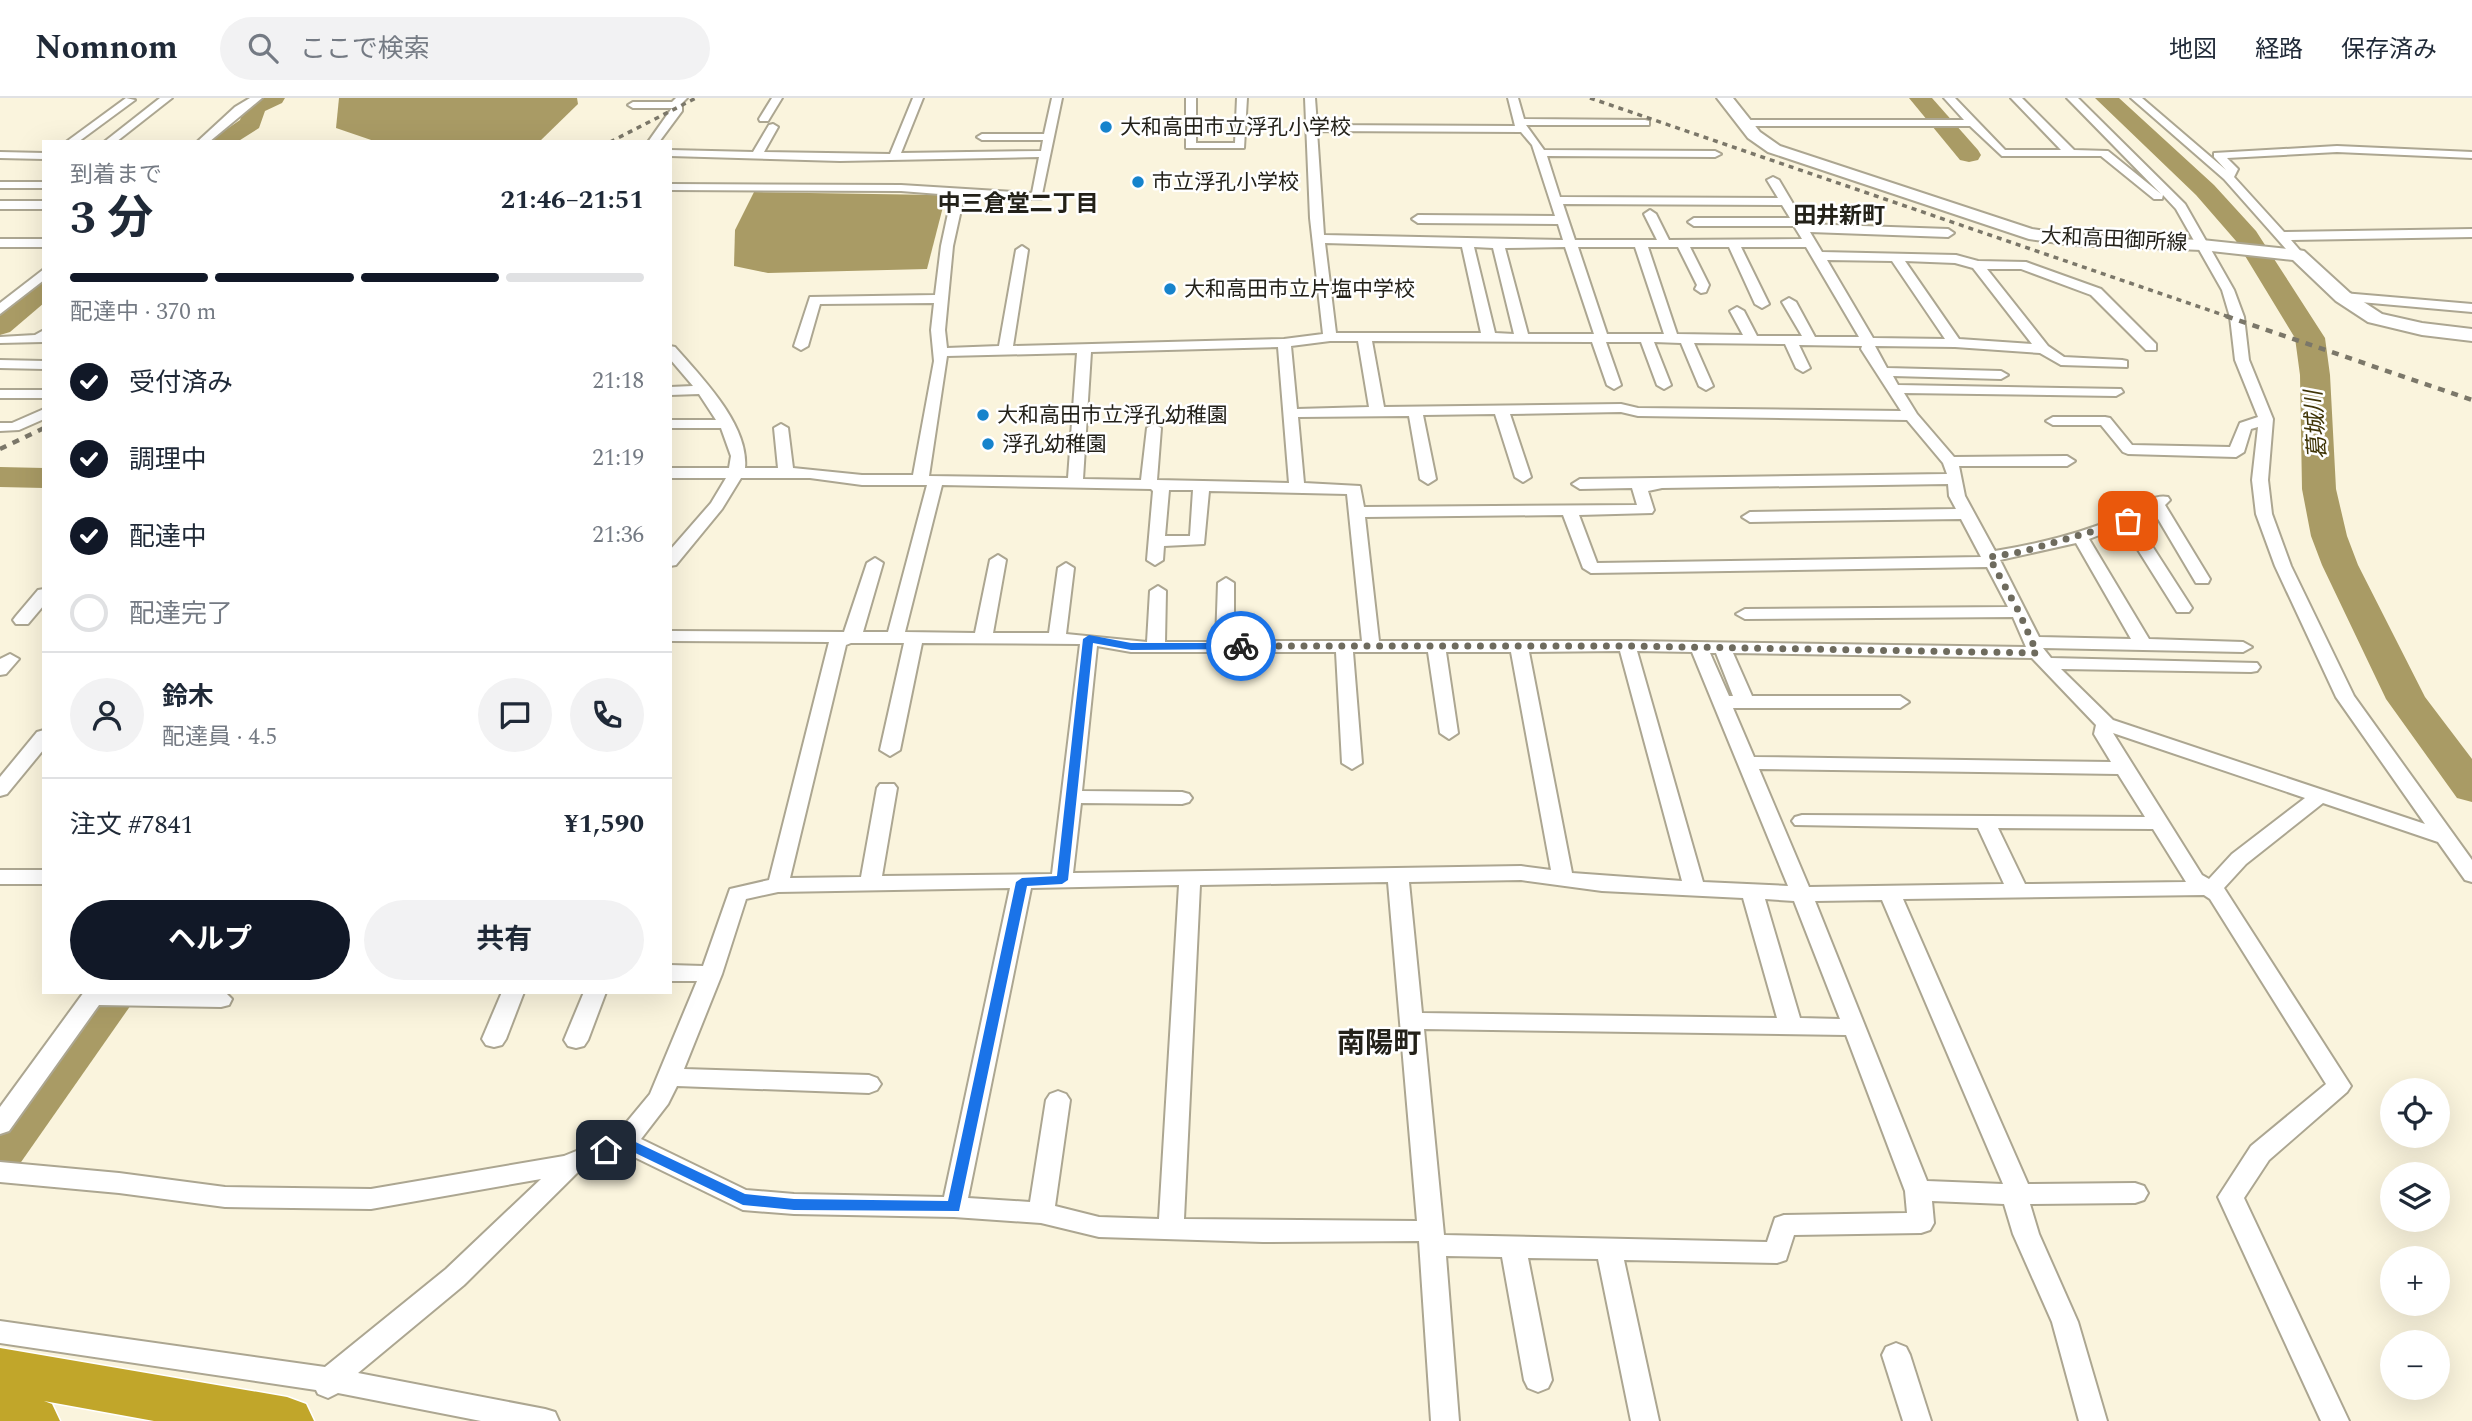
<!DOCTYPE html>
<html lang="ja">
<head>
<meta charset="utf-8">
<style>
	:root { --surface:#fff; --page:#f2f2f3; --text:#1f2937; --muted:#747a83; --line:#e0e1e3; --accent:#111827 }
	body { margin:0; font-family:Spectral,"Noto Sans JP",serif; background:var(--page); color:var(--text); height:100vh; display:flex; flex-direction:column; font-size:26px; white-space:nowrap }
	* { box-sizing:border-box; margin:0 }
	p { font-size:23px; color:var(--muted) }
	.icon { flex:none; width:38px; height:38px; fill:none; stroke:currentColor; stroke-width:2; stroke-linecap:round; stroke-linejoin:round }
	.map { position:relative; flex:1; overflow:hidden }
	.details { position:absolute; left:42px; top:42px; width:630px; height:854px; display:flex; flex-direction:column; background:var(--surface); border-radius:0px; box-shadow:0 7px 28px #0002 }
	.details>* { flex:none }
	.buttons { position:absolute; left:2380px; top:980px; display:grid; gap:14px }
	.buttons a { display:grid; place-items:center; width:70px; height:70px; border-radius:50%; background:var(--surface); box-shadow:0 7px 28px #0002; font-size:35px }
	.pin { position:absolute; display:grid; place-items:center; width:60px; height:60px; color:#fff; margin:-30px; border-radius:14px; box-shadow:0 4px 10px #0006 }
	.courier { position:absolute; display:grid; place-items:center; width:70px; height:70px; margin:-35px; border:5px solid #1a73e8; border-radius:50%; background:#fff; color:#222; box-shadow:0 2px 9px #0007 }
	.head em { font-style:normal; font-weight:700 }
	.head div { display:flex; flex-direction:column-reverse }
	.head { display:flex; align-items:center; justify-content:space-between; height:119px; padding:0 28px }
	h1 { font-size:46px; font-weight:700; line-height:52px }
	.bar { display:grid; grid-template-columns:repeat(4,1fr); gap:10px 7px; align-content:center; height:84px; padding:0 28px }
	.bar i { height:9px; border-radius:5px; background:var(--line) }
	.bar .selected { background:var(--accent) }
	.bar p { grid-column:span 4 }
	.line { display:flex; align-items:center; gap:18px; padding:0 28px; border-top:2px solid var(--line) }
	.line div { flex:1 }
	.round { display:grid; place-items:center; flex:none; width:74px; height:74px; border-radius:37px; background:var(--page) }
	ol { padding:0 28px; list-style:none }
	li { display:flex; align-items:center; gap:21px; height:77px }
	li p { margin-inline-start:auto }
	li .icon { padding:7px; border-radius:50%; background:var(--accent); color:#fff; stroke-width:4 }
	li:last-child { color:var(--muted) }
	li i { width:38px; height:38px; border:4px solid var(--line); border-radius:50% }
	.action { display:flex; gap:14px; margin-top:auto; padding:14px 28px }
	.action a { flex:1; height:80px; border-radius:42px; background:var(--accent); color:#fff; font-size:28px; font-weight:700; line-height:80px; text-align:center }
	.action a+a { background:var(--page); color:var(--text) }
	header { display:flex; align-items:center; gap:42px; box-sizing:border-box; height:98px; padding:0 35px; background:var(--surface); border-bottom:2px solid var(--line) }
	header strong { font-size:33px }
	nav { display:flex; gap:38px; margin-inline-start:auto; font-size:24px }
	.search { width:490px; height:63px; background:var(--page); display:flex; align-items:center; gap:18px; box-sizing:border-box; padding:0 24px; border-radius:38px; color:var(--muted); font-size:26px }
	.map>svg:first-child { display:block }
	.water { fill:#a99b65 }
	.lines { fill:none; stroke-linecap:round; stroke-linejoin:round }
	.river { fill:#a99b65; fill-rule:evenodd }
	.street-casing { stroke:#aca691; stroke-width:4 }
	.secondary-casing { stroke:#aca691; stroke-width:4 }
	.highway-casing { stroke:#fff; stroke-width:3 }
	.street { fill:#fff; fill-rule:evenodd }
	.secondary { fill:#fff; fill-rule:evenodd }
	.highway { fill:#c1a62a; fill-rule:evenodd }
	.rail-far1 { stroke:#7b7769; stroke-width:3.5; stroke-dasharray:5 5; stroke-linecap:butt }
	.rail { stroke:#7b7769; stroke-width:4.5; stroke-dasharray:7 7; stroke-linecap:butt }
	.route { fill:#1a73e8 }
	.done { stroke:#6e6b5e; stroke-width:7; stroke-dasharray:0 12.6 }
	.poi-dot { fill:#1683cc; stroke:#fff; stroke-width:2.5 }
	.labels { text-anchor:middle; stroke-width:5; stroke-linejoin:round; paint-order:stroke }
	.far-poi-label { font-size:21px; fill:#232119; stroke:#fff; text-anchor:start }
	.far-street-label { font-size:21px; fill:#232119; stroke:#fff }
	.far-neighbourhood-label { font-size:23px; font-weight:bold; fill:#232119; stroke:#fff }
	.far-water-label { font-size:23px; font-style:italic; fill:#3f3406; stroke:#fff }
	.neighbourhood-label { font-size:28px; font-weight:bold; fill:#232119; stroke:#fff }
</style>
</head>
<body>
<header>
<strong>Nomnom</strong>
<div class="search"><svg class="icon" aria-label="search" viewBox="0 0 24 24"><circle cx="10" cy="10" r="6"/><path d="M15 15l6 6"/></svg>ここで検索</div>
<nav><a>地図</a><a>経路</a><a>保存済み</a></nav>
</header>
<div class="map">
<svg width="2472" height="1323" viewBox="0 0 2472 1323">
	<rect width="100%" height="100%" fill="#faf4dd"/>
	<g class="water">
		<path d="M339,0H577L578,6L539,44H377L336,30Z"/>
		<path d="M754,94L937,97L945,101L927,171L768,175L734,168L735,132Z"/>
	</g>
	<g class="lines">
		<g class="river">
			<path d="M255,0H285L282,5L265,13L259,30L237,44H208L240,22L246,4Z"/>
			<path d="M1909,0H1932L1978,52L1981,57L1978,62L1969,64L1960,62Z"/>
			<path d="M2095,0H2119L2214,87L2256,133L2325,240L2330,277L2336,391L2347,438L2358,467L2425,599L2472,661V704L2457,700L2386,601L2322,467L2311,438L2302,391L2300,277L2295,240L2236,143L2196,97Z"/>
			<path d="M44,182V205L10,234L0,237V213L34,184Z"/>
			<path d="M0,369L44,370V390L0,389Z"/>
			<path d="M89,894H140L19,1067L0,1073V1013Z"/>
		</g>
		<g class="street-casing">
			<g id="street">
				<path d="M126,0L135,2L78,44H66Z"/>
				<path d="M160,0H172L116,44H104Z"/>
				<path d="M250,0H262L209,44H197L235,9Z"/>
				<path d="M676,0H687L682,5V13L659,44H648L672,10H633L628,7L633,4H672Z"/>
				<path d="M772,0H782L768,23H760L759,21Z"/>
				<path d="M913,0H923L901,55L1041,53L1043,42H982L977,39L982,36H1044L1052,0H1062L1041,101L964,98L953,148L945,232L947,250L999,248L1016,152L1022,148L1028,152L1013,248L1284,241L1323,236L1310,120L1305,0H1315L1317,27L1515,28L1508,0H1518L1524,21L1645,22L1649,23V27H1526L1544,52L1715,53L1721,56L1715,59L1547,58L1560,99L1778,100L1767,82L1773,79L1779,82L1805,126L1948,131L1954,135L1948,139L1810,134L1822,154L1956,157L1978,163L2026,164L2101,191L2156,246V252H2146L2091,197L2021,171H1987L2048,248L2064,259L2122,262L2127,263V269L2061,267L2040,255L1955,249L1875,248L1887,270L2001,273L2008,277L2001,281L1893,278L1898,287L2121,291L2123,294L2116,298L1904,295L1917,316L1954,359L2067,358L2075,363L2067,368H1959L1965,398L1995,453C2038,446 2079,436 2119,419C2132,412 2153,395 2168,399L2170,402L2165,407L2210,481L2208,485H2196L2154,414L2136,423L2192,510L2189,514H2177L2123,428L2089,441L2149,541L2243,544L2252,549L2243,554L2043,550L2051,560L2257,565L2260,569L2257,573L2251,574L2061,571L2113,622L2425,726L2336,599L2275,468L2256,416L2252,382L2258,329L2251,331L2244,354L2236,359L2128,356L2123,354L2101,327H2053L2046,323L2053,319H2105L2110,320L2132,347L2230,349L2240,325L2258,319L2235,262L2230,219L2222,192L2176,111L2163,97L2162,101H2154L2101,58H2002L1970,28H1743L1738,25L1743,22H1964L1944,0H1955L2005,52H2061L2011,0H2022L2074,52L2108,53L2161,96L2067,0H2078L2185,106L2234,192L2244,219L2249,262L2273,321L2268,382L2272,416L2291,468L2354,598L2472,762V784L2465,782L2438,744L2323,705L2246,766L2224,790L2351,988L2347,994L2269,1062L2244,1100L2349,1323H2321L2218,1099L2251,1048L2326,986L2210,801L2204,797L1903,801L2028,1086L2135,1085L2144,1088L2148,1095L2144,1102L2135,1105L2030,1106L2039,1136L2078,1224L2107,1323H2079L2052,1224L2013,1136L2004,1106L1932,1103L1934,1125L1930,1132L1921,1135L1794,1137L1786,1162L1777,1165L1624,1162L1659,1323H1631L1598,1161L1528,1160L1552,1282L1548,1290L1538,1294L1528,1290L1524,1282L1502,1159L1446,1158L1459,1323H1431L1419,1143L1263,1144L1099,1139L1041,1125L954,1119L794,1116L743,1112L624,1054L580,1072L464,1187L358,1275L545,1311L555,1314L559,1323H481L338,1295L328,1300L318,1296L316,1292L0,1245V1223L325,1269L446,1171L541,1081L371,1111L225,1109L119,1095L0,1084V1064L119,1075L225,1089L371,1091L564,1058L616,1037L650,996L697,883H670V867L703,868L730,791L769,782L829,544L670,543V533L844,534L867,465L875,460L883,465L863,534H888L927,387H862L810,380H741L722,411L676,467L670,468V452L711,405L726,380H670V370H729L731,358L721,330H670V322H716L699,296L670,297V289L693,288L670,261V248L675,249C702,280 749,327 745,370H778L774,330L781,326L788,330L793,370L862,377H913L934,263L931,232L934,205L820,206L808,248L801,252L794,248L810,199L935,197L941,148L952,97L901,93L670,92V86L901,87L1032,95L1039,59L840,63L670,58V52L753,54L769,27L773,26L778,29L764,54L890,56ZM1317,33L1521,34L1532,47L1555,118L1418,117L1412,121L1418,125L1558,126L1563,142L1324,137ZM1563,106L1782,107L1790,120H1694L1688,124L1694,128H1794L1802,141L1669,142L1656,116L1650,112L1644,116L1657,142H1575ZM1325,145L1462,149L1481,235H1336ZM1474,149L1493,150L1514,236L1495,235ZM1565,149L1594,236H1528L1505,150ZM1578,149H1635L1664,236H1607ZM1648,149H1678L1697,187L1695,191L1701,195L1706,194L1709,187L1690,149H1729L1755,206L1762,210L1769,206L1741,149H1806L1859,239H1815L1796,204L1789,200L1782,204L1802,238H1757L1744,213L1737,209L1730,213L1743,237L1677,236ZM1827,162L1892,163L1945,241L1873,240ZM1905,163L1955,165L1973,170L2032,246L1959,241ZM1330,243H1358L1369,309L1297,311L1291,248ZM1372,243L1592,244L1607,287L1614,291L1621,287L1606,244H1641L1657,287L1664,291L1671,287L1654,244L1681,245L1699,288L1706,292L1713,288L1694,245L1785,246L1796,270L1803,274L1810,270L1799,247L1862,248L1861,251L1901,313L1638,310L1621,306L1384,309ZM1278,249L1289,385L1157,382L1161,330L1154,326L1147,330L1141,382L1083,381L1091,254ZM1077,255L1068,380L929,378L947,258ZM1621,314L1638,318L1907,322L1943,365L1947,376L1580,381L1572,386L1580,391L1632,390L1637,407L1364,409L1360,388L1304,385L1298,319L1409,318L1420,381L1428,386L1436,381L1423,317L1495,316L1515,379L1523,384L1531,379L1510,316ZM1948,386L1949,398L1956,411L1750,414L1742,419L1750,424L1961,421L1981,459L1597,465L1579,417L1652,415L1654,412L1648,393L1662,390ZM942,387L1151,391L1153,393L1147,462L1155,467L1163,462L1164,448L1204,446L1209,393L1347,396L1362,543H1234V485L1226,480L1218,485L1216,544H1165L1166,493L1158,488L1150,493L1147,544L1066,536L1074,470L1066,465L1058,470L1049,535H993L1006,462L998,457L990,462L975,535L905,534ZM1169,392H1193L1190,438H1165ZM1563,417L1583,470L1591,475L1987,469L2008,509L1745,511L1736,516L1745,521L2013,519L2026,549L1627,543H1379L1365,419ZM2076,445L2131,541L2039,539L2000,462ZM851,545H904L880,652L890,658L900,652L922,545L1080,546L1052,776L882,778L897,690L894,686H880L877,690L861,779L790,780L846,547ZM1097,548L1131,554H1336L1342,665L1352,671L1362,665L1353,554H1428L1440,635L1449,641L1458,635L1446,554H1511L1551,772L1521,768L1073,775L1081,705L1182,706L1189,704L1192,700L1189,696L1182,694L1082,693ZM1620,553L1682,783L1572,775L1529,554ZM1637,553L1692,554L1788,788L1703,784ZM1710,555H1716L1733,598H1729ZM1733,555L2032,560L2096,627L2094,636L2111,664L1754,659L1733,610H1900L1909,604L1900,598H1752ZM2113,635L2305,700L2232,756L2209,781L2202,777ZM1759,671L2118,676L2145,719L1802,717L1795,719L1792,723L1795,727L1978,730L2004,786L1809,789ZM1998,730L2153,731L2186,784L2025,786ZM1521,782L1602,793L1743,800L1777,920L1422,915L1409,784ZM1388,784L1417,1123L1184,1121L1200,787ZM1179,787L1159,1121L1099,1119L1055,1108L1070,1002L1066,996L1058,993L1050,996L1046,1002L1030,1104L968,1100L1031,790ZM1010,790L944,1099L794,1096L746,1092L641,1041L668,1006L677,988L869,995L877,992L881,986L877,980L869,977L684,971L722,876L746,801L778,794ZM1765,801L1794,803L1840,921L1800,920ZM1882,802L2003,1086L1927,1083L1815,803ZM1424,931L1846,937L1905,1093L1907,1115L1784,1117L1775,1120L1767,1144L1444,1137Z"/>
				<path d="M1186,0H1196V45H1235L1237,0H1247L1244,50H1186Z"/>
				<path d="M2131,0H2142L2226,72L2214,59V55L2337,48L2472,54V60L2337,54L2227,60L2238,71L2234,79L2284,134L2472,131V139L2291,142L2304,157L2298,161L2294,160L2224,81Z"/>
				<path d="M0,54L44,55V61L0,60Z"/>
				<rect x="0" y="84" width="44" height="6"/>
				<rect x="0" y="103" width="44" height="8"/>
				<rect x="0" y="141" width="44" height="8"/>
				<path d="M44,171V182L0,216V205Z"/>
				<path d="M2343,195L2472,206V214L2338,202L2336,199Z"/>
				<path d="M44,232L43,244L0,245V239L35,237Z"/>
				<path d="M0,262L44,263V271L0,270Z"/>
				<rect x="0" y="292" width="44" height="8"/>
				<path d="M44,311V321L19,332L0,333V325H12Z"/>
				<path d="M44,491V507L28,526H16L13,522L16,518L38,492Z"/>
				<path d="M10,556L19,561L6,576L0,577V561Z"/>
				<path d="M44,632V651L7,696L0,698V679L37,634Z"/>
				<rect x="0" y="772" width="44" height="14"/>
				<path d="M84,894H225L232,901L229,907L221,909L99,907L9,1033L0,1036V1009Z"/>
				<path d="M502,894H524L506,941L502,947L494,949L486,947L482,941Z"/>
				<path d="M584,894H606L588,942L584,948L576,950L568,948L564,942Z"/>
				<path d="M1896,1245L1906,1249L1910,1257L1931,1323H1903L1882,1257L1886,1249Z"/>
			</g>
		</g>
		<g class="secondary-casing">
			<path id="secondary" d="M1717,0H1733L1760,34L1780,48L2032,131L2073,137L2202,142L2298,152L2304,153L2350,195L2382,216L2422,225L2472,231V243L2422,237L2368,224L2336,203L2293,162L2202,152L2073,147L2029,141L1768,54L1748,40Z"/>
		</g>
		<g class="highway-casing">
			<path id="highway" d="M0,1250L287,1299L306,1306L314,1323H154L44,1303L52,1306L60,1323H0Z"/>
		</g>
		<use href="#street" class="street"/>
		<use href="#secondary" class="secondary"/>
		<use href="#highway" class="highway"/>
		<g class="rail-far1">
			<path d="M1590,0L2232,220"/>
			<path d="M610,44L696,0"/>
		</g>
		<g class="rail">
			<path d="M2226,218L2472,302"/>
			<path d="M0,351L44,330"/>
		</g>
	</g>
	<path class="route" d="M1089,537L1131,545H1241L1246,548L1241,551L1131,552L1093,545L1068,782L1062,786L1027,788L959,1113L794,1112L743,1107L625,1050L606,1057L601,1056L599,1052L601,1048L625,1039L745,1096L794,1101L948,1103L1016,784L1022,780L1057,778L1083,541Z"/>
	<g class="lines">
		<path class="done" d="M1241,548H1627L2037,555L2019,514L1989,459L2021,454L2128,423"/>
	</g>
	<g class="poi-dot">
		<circle cx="1106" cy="29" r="7"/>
		<circle cx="1138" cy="84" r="7"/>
		<circle cx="1170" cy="191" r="7"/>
		<circle cx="983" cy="317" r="7"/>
		<circle cx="988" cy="346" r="7"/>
	</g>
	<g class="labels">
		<g class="far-poi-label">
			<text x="1120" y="36">大和高田市立浮孔小学校</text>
			<text x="1152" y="91">市立浮孔小学校</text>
			<text x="1184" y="198">大和高田市立片塩中学校</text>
			<text x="997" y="324">大和高田市立浮孔幼稚園</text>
			<text x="1002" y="353">浮孔幼稚園</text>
		</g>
		<g class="far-street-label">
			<text transform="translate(2114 141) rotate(3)" y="7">大和高田御所線</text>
		</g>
		<g class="far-neighbourhood-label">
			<text x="1018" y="113">中三倉堂二丁目</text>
			<text x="1839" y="125">田井新町</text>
		</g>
		<g class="far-water-label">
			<text transform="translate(2315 327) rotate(-94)" y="8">葛城川</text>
		</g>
		<g class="neighbourhood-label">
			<text x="1379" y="954">南陽町</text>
		</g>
	</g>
</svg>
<div class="buttons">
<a><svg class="icon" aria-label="locate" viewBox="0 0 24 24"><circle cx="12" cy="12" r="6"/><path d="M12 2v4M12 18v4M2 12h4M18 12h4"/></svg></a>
<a><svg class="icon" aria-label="layers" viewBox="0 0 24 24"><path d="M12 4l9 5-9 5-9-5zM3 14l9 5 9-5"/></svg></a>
<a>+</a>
<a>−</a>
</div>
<div class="pin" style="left:2128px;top:423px;background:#ea580c"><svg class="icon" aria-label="bag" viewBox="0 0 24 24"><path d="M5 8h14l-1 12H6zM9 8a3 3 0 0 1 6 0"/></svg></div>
<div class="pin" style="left:606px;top:1052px;background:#1f2937"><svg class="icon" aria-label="home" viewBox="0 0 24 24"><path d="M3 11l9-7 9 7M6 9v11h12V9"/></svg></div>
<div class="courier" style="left:1241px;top:548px"><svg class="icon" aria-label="bike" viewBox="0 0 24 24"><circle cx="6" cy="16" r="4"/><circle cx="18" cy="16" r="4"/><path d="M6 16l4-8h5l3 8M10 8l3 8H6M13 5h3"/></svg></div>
<section class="details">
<div class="head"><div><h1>3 分</h1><p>到着まで</p></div><em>21:46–21:51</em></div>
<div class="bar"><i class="selected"></i><i class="selected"></i><i class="selected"></i><i></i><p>配達中 · 370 m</p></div>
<ol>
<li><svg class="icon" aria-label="check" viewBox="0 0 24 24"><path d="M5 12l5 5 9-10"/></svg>受付済み<p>21:18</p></li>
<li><svg class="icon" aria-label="check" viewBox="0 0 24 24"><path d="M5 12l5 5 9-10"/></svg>調理中<p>21:19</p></li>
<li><svg class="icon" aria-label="check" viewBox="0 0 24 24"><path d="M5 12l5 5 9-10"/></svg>配達中<p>21:36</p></li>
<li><i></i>配達完了</li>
</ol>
<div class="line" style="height:126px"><a class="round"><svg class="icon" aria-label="person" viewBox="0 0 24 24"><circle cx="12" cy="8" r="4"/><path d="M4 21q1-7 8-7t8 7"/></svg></a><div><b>鈴木</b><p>配達員 · 4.5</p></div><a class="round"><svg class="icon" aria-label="chat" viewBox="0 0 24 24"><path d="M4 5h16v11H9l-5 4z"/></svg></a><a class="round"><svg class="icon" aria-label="phone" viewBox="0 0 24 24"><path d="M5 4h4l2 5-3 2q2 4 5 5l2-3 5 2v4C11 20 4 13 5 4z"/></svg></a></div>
<div class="line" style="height:91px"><div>注文 #7841</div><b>¥1,590</b></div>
<div class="action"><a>ヘルプ</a><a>共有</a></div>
</section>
</div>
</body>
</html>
